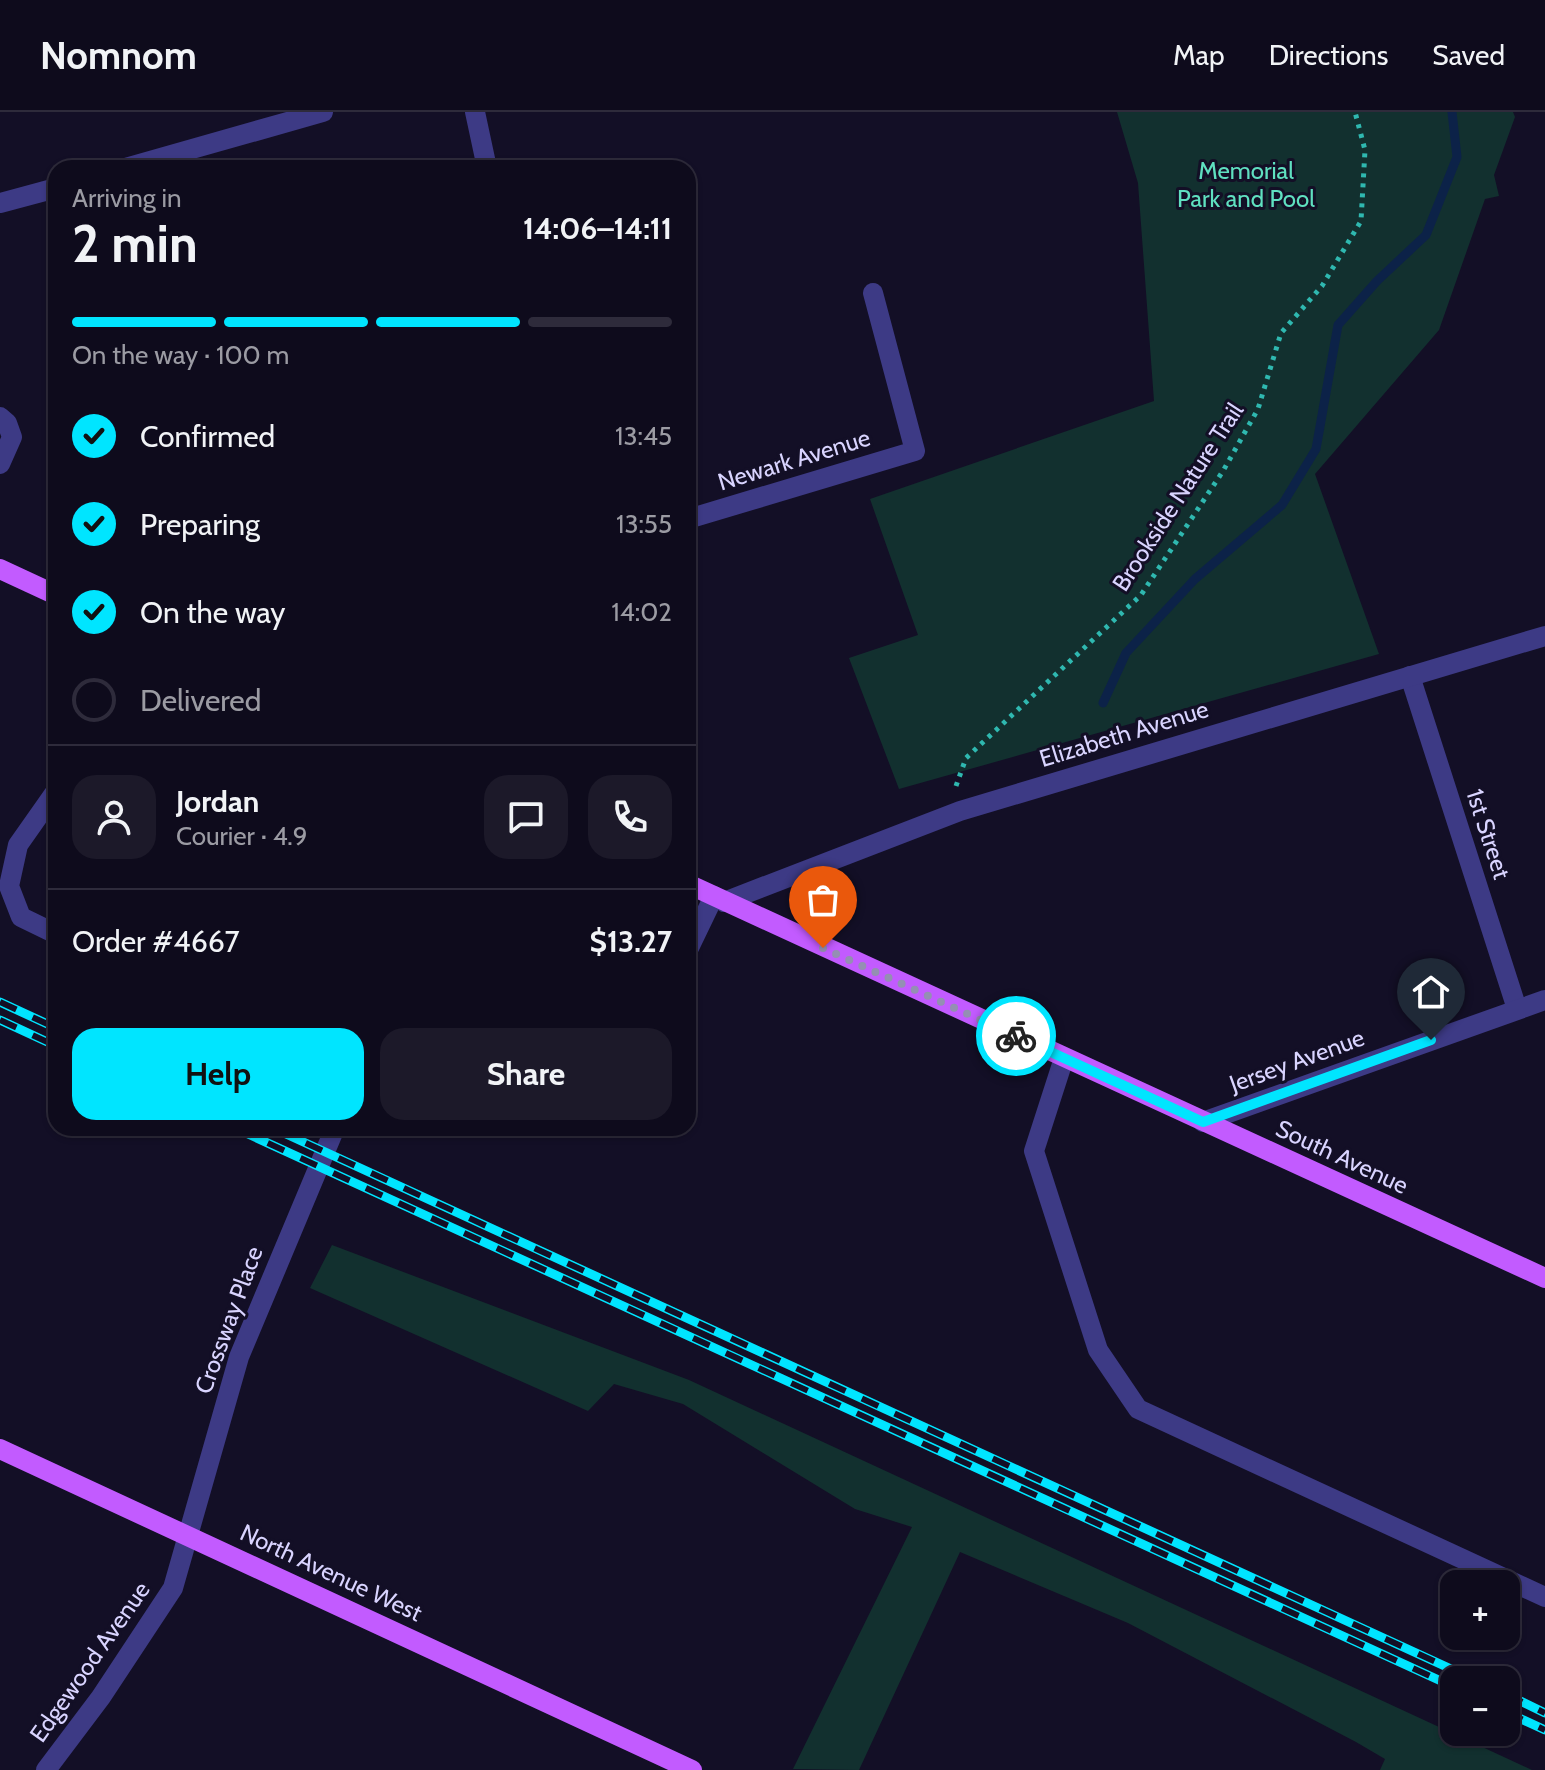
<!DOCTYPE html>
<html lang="en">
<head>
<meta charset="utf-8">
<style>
	:root { --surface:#0e0b1c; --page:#1c1929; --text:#f1f3f6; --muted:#9b9ba3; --line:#2e2b3b; --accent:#00e5ff }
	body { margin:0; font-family:Cabin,sans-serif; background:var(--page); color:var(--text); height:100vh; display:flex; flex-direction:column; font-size:30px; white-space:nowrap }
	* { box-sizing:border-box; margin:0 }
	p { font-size:26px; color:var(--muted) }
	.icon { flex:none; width:44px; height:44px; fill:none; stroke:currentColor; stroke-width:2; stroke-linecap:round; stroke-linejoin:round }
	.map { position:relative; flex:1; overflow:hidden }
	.sheet { position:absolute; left:48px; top:48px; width:648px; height:976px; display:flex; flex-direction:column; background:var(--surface); border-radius:24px; box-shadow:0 2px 6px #0004,0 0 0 2px var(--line) }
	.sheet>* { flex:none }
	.tools { position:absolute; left:1440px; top:1458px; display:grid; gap:16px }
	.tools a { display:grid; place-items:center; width:80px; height:80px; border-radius:16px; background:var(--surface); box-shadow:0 2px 6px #0004,0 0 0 2px var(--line); font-size:40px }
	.pin { position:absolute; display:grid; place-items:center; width:68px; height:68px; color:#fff; margin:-82px -34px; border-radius:50% 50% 50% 0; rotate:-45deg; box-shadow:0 0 8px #0007 }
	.pin .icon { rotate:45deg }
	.courier { position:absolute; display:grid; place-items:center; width:80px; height:80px; margin:-40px; border:6px solid #00e5ff; border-radius:50%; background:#fff; color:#222; box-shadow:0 2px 10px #0007 }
	.summary em { font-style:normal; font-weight:700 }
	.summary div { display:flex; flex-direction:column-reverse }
	.summary { display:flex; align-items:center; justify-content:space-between; height:136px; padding:0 24px }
	h1 { font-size:52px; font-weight:700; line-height:60px }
	.bar { display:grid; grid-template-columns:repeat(4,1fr); gap:12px 8px; align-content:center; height:96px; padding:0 24px }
	.bar i { height:10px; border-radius:6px; background:var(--line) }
	.bar .active { background:var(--accent) }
	.bar p { grid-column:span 4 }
	.line { display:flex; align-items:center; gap:20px; padding:0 24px; border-top:2px solid var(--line) }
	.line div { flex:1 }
	.round { display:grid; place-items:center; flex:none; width:84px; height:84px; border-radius:24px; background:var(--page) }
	ol { padding:0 24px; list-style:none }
	li { display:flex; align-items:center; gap:24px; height:88px }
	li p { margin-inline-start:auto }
	li .icon { padding:8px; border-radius:50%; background:var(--accent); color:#111; stroke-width:4 }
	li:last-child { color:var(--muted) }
	li i { width:44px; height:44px; border:4px solid var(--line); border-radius:50% }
	.action { display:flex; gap:16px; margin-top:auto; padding:16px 24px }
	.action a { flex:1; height:92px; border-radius:24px; background:var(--accent); color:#111; font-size:32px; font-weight:700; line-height:92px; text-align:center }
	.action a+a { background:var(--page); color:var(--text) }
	header { display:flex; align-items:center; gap:48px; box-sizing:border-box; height:112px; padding:0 40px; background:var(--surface); border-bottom:2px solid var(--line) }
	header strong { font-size:38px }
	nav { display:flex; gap:44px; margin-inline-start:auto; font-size:28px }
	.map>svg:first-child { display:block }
	.green { fill:#12302f }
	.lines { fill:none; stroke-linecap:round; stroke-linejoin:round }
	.stream { stroke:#0c2248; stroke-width:9 }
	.path { stroke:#2fb8b0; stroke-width:5; stroke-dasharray:4 6; stroke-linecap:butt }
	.minor { stroke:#3d3a85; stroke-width:20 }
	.major { stroke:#c25bff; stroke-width:20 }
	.rail-casing { stroke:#00e5ff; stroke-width:9 }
	.rail { stroke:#130f26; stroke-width:6; stroke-dasharray:18; stroke-linecap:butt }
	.done { stroke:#948fb3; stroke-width:8; stroke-dasharray:0 14.4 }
	.route { stroke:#00e5ff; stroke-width:10 }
	.labels { text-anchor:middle; stroke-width:6; stroke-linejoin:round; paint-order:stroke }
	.park-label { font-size:24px; fill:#5fe0c0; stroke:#130f26 }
	.street-label { font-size:24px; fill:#d9d4ff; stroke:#130f26 }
</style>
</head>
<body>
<header>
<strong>Nomnom</strong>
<nav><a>Map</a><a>Directions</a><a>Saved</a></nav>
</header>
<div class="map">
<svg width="1545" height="1658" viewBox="0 0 1545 1658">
	<rect width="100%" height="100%" fill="#130f26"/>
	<g class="green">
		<path d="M1117,0H1513L1515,5L1494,63L1499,84L1485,87L1439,218L1315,362L1379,542L899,677L849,546L918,523L870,387L1154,289L1138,71Z"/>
		<path d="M332,1133L689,1268L1532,1658H1380L1385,1647L1356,1630L1128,1511L960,1440L859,1658L793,1657L912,1415L855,1397L683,1292L614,1272L588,1299L310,1176Z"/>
	</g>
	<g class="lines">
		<path class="stream" d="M1103,591L1126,541L1195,467L1282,393L1316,337L1338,213L1377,169L1426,123L1457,45L1452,0"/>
		<path class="path" d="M956,674L966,646L1141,483L1223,359L1258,297L1281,221L1322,174L1361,109L1365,38L1355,0"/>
		<g class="minor">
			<path d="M475,0L487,56"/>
			<path d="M125,56L323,0"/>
			<path d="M0,91L56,76"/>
			<path d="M0,305L7,311L12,325L0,352"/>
			<path d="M688,407L915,339L873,181"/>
			<path d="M1410,564L1517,897"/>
			<path d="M56,679L18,733L9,774L21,805L56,822"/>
			<path d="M724,790L960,699L1545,524"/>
			<path d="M688,838L714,784"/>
			<path d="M1064,946L1034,1039L1098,1238L1138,1297L1545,1485"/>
			<path d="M1203,1010L1545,888"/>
			<path d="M46,1658L101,1585L173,1476L239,1245L335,1016"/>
		</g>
		<g class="major">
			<path d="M0,457L56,483"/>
			<path d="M688,772L1545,1166"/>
			<path d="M0,1337L692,1658"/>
		</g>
		<g class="rail-casing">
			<g id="rail">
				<path d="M0,890L56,916"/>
				<path d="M0,908L56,934"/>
				<path d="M235,1016L1454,1575"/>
				<path d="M273,1016L1475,1568"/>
				<path d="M1506,1582L1545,1601"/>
				<path d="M1506,1600L1545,1618"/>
			</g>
		</g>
		<use href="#rail" class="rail"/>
	</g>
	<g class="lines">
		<path class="done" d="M823,836L1016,924"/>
		<path class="route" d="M1016,924L1203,1010L1431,928"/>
	</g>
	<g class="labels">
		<g class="park-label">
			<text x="1246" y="67">Memorial<tspan x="1246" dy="28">Park and Pool</tspan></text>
		</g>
		<g class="street-label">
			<text transform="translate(794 348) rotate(-17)" y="8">Newark Avenue</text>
			<text transform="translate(1178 385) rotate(-57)" y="8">Brookside Nature Trail</text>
			<text transform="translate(1124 622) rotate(-17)" y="8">Elizabeth Avenue</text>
			<text transform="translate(1488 722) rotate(72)" y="8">1st Street</text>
			<text transform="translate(1297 949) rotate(-20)" y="8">Jersey Avenue</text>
			<text transform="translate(1342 1045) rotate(25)" y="8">South Avenue</text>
			<text transform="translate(229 1208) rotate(-70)" y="8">Crossway Place</text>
			<text transform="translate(331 1461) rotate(25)" y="8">North Avenue West</text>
			<text transform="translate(90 1550) rotate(-55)" y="8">Edgewood Avenue</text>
		</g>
	</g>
</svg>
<div class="tools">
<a>+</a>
<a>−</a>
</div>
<div class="pin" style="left:823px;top:836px;background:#ea580c"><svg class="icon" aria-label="bag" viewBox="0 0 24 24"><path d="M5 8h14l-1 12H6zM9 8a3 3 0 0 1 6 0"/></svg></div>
<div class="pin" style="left:1431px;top:928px;background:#1f2937"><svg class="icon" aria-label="home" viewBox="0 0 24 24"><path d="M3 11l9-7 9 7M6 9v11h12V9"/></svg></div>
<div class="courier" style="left:1016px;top:924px"><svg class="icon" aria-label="bike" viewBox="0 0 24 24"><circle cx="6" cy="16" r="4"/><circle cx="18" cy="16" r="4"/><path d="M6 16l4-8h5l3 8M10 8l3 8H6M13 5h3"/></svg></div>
<section class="sheet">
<div class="summary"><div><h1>2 min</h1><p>Arriving in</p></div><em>14:06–14:11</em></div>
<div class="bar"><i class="active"></i><i class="active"></i><i class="active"></i><i></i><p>On the way · 100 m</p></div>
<ol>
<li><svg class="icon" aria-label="check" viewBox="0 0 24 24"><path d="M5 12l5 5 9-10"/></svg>Confirmed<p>13:45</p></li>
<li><svg class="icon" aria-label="check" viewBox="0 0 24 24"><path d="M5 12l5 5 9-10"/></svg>Preparing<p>13:55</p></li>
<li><svg class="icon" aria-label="check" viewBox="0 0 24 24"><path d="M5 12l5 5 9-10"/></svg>On the way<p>14:02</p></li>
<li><i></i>Delivered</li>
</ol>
<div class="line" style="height:144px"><a class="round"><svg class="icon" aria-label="person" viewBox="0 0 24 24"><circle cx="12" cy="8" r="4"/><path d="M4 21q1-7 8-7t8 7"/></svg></a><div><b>Jordan</b><p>Courier · 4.9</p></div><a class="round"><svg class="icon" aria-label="chat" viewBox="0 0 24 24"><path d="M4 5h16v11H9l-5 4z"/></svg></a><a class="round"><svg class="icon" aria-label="phone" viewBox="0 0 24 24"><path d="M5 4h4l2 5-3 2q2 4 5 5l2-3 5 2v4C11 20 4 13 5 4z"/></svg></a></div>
<div class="line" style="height:104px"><div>Order #4667</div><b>$13.27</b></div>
<div class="action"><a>Help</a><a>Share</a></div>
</section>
</div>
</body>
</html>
